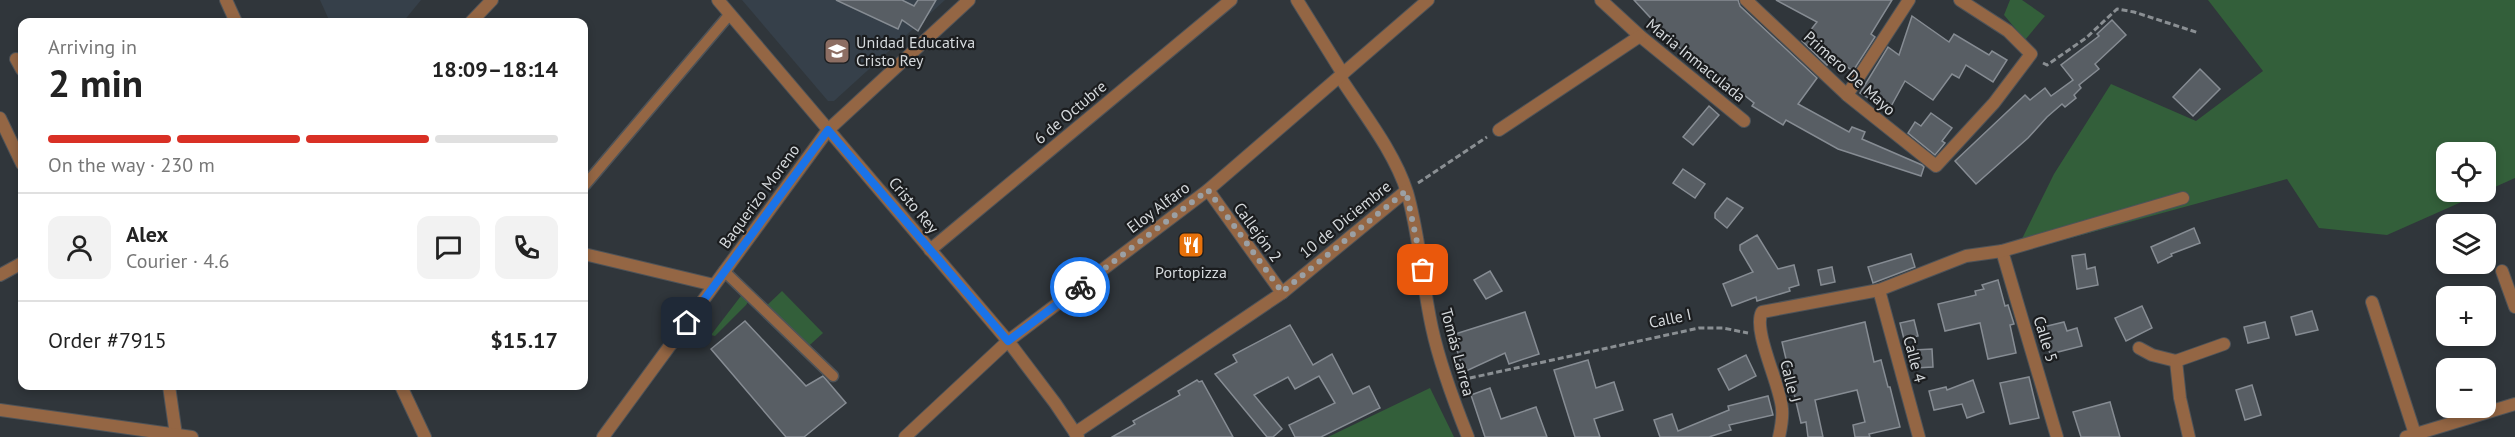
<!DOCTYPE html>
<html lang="en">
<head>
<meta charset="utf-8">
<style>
	:root { --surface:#fff; --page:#f2f2f2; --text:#222; --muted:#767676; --line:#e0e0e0; --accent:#d93025 }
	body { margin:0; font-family:"PT Sans",sans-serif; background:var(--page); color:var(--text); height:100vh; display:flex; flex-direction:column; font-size:22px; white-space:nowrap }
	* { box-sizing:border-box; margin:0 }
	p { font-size:20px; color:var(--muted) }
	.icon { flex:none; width:33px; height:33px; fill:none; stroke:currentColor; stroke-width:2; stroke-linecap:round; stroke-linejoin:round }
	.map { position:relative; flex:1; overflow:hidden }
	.details { position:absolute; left:18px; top:18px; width:570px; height:372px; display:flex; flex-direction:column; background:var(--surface); border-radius:12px; box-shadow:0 3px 9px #0003 }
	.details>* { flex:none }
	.controls { position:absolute; left:2436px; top:142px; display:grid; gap:12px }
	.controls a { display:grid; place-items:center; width:60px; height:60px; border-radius:12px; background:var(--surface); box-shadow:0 3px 9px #0003; font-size:30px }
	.pin { position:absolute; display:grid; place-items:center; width:51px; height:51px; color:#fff; margin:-26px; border-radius:12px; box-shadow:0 3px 9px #0006 }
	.courier { position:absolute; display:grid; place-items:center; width:60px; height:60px; margin:-30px; border:4px solid #1a73e8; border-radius:50%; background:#fff; color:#222; box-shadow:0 2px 8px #0007 }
	.head em { font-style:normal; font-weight:600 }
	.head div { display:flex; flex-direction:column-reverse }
	.head { display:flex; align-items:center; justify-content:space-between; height:102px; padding:0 30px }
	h1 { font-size:39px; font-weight:600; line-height:45px }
	.bar { display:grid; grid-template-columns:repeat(4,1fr); gap:9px 6px; align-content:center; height:72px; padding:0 30px }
	.bar i { height:8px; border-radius:4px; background:var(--line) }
	.bar .active { background:var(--accent) }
	.bar p { grid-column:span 4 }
	.line { display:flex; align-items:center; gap:15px; padding:0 30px; border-top:2px solid var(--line) }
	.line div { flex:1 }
	.round { display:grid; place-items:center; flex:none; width:63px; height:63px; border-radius:12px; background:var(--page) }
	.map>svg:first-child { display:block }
	.built { fill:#36404a }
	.green { fill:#335f3a }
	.building { fill:#585e64; stroke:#868c93; stroke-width:1.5 }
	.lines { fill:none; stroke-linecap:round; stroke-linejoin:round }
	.lane-casing { stroke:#4e5358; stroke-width:13 }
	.street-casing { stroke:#4e5358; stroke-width:14 }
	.path { stroke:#8a8f93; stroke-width:3; stroke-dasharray:6 3; stroke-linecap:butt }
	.lane { stroke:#946644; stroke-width:10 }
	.street { stroke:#946644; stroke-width:12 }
	.done { stroke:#9ba0a4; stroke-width:6; stroke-dasharray:0 10.8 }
	.route { stroke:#1a73e8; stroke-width:8 }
	.labels { text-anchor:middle; stroke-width:4.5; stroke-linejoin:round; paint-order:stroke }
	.poi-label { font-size:16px; fill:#d5d9dc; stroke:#1b1d1f; text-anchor:start }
	.street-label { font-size:16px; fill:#d5d9dc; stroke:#1b1d1f }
</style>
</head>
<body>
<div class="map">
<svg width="2515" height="437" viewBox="0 0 2515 437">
	<rect width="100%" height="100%" fill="#30363b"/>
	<g class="built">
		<path d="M320,0H421L403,22H330Z"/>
		<path d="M742,0H945L834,101H828Z"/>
	</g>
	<g class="green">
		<path d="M2010,0H2022L2045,16L2025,40L2004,15Z"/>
		<path d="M2208,0H2515V178L2486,191V153H2446V192H2484L2387,235L2319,228L2287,179L2015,253L2054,174L2111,84L2196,121L2263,71Z"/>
		<path d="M782,291L823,333L801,353L761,311Z"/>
		<path d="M744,292L748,302L746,305L715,336L711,335Z"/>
		<path d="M1430,388L1454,437H1328Z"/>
	</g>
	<g class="building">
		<path d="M836,0H902L914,6L918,0H936L918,31L902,20L898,29Z"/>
		<path d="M1634,0H1738L1740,6L1817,78L1798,104L1849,132L1852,127L1865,132L1862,139L1922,165L1924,167L1921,176L1838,149L1786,120L1783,125L1752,106L1754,103L1720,76L1716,80L1673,42Z"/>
		<path d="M1776,0H1892L1871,34L1875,37L1853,71L1833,57L1827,65L1802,41L1817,22Z"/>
		<path d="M1912,16L1949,42L1954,34L1989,55L1992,51L2007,60L1993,82L1966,65L1959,78L1952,74L1933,100L1905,81L1889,110L1860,93L1888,47L1899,55Z"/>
		<path d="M2112,20L2126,35L2095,64L2099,69L2079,85L2081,88L2074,95L2076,98L2065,107L2062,104L2047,117L2028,138L1976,184L1955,161L2025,95L2030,100L2045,88L2051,96L2073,80L2061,65L2099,36L2097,34Z"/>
		<path d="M2200,69L2220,89L2193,116L2173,97Z"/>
		<path d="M1709,106L1719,115L1693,145L1683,137Z"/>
		<path d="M1931,113L1952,128L1942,141L1945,143L1935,155L1908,133L1915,122L1921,126Z"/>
		<path d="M1683,169L1705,184L1695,198L1673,183Z"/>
		<path d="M1727,198L1743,208L1727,228L1715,218V213Z"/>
		<path d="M2194,228L2200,243L2171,254L2172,256L2158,263L2151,247Z"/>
		<path d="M1757,235L1778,269L1794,265L1799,285L1789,288L1790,291L1757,301L1756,297L1732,306L1723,284L1753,272L1740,250V245Z"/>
		<path d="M1911,254L1915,267L1873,283L1868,267Z"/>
		<path d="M2085,254L2087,269L2095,267L2098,285L2077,289L2072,256Z"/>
		<path d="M1832,267L1835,282L1821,285L1818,270Z"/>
		<path d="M1490,271L1502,291L1486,299L1474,280Z"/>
		<path d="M1998,280L2005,306L2008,305L2014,324L2010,325L2016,353L1988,359L1980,323L1945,331L1938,304L1976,295L1975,291L1984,289L1982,285Z"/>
		<path d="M2142,306L2152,328L2126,341L2115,318Z"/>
		<path d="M2312,311L2318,330L2296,335L2291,317Z"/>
		<path d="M1525,312L1539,354L1509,364L1505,353L1464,372L1452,335Z"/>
		<path d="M1914,320L1918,336L1904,339L1900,323Z"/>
		<path d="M745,321L806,386L823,376L846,403L804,437H786L711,349Z"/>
		<path d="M1865,322L1874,362L1881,360L1888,387H1890L1900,427L1869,434L1870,437H1855L1853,425L1865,422L1857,390L1815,400L1823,437H1808L1806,422L1801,423L1782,342Z"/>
		<path d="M2064,322L2067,331L2077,328L2082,346L2050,354L2043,327Z"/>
		<path d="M2265,322L2269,338L2248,343L2244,327Z"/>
		<path d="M1290,325L1313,365L1332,354L1353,394L1369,386L1380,408L1321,437H1295L1289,425L1335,403L1319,376L1295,389L1288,377L1254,395L1282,429L1273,437H1267L1215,374L1237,362L1233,355Z"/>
		<path d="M1932,349L1933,367L1915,368L1914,350Z"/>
		<path d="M1746,355L1756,376L1729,390L1718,369Z"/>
		<path d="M1588,360L1596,388L1614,382L1623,410L1594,419L1600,437H1575L1554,370Z"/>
		<path d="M2029,377L2039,418L2010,424L2000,383Z"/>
		<path d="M1197,380L1199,382L1202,381L1233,437H1112L1135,424L1133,421L1180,395L1178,391Z"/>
		<path d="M1973,380L1984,412L1967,418L1962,404L1934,410L1929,391L1946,387L1947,390Z"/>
		<path d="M2252,385L2261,415L2245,420L2236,390Z"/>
		<path d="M1490,388L1501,419L1536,407L1547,437H1485L1471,395Z"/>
		<path d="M1768,396L1773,415L1729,425L1731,430L1709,437H1660L1654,420L1672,414L1678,431L1729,410L1728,406Z"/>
		<path d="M2110,402L2120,437H2081L2073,412Z"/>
	</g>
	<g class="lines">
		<g class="lane-casing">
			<g id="lane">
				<path d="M585,185L730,14"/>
				<path d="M724,271L833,376"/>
			</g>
		</g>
		<g class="street-casing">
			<g id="street">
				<path d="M226,0L236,22"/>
				<path d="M718,0L1008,341L1055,403L1078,437"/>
				<path d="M1297,0L1343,74"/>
				<path d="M1601,0L1640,36L1744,121"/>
				<path d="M1746,0L1847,95L1936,166L1994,103L2031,54L2008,31L1960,0"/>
				<path d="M471,22L492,0"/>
				<path d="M16,59L22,70"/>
				<path d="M1340,77C1363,113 1394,151 1407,192C1420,237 1422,283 1432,328C1440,365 1454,402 1468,437"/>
				<path d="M1847,95L1909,0"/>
				<path d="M0,118L22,164"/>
				<path d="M1499,130L1640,36"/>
				<path d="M1208,190L1282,293"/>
				<path d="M930,250L1231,0"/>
				<path d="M2002,251L2057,437"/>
				<path d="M584,254L714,285"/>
				<path d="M2502,271L2515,307"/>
				<path d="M0,275L22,263"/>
				<path d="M1879,290L1919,437"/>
				<path d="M2372,302L2416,437"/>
				<path d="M2139,348L2152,355L2176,361"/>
				<path d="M169,386L176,435"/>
				<path d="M401,386L425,437"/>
				<path d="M0,410L192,437"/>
				<path d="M1075,433L1282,293L1406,191"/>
				<path d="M603,437L828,130L969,0"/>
				<path d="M905,437L1008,341L1208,190L1428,0"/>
				<path d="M1779,437C1781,428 1783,418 1782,409C1781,386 1752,330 1762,312L1879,290L1966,256L2002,251L2183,198"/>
				<path d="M2189,437L2180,398L2176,361L2224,344"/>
				<path d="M2406,437L2515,404"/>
			</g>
		</g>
		<g class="path">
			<path d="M2043,63L2047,65L2086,38L2117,9L2134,12L2199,33"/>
			<path d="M1418,183L1487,137"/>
			<path d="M1461,380L1699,328H1723L1748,333"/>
		</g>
		<use href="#lane" class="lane"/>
		<use href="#street" class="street"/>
	</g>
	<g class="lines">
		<path class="done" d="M1080,287L1208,190L1282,292L1406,191L1423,270"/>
		<path class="route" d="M687,323L828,130L1008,341L1080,287"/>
	</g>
	<defs>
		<g id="school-square" transform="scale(1.35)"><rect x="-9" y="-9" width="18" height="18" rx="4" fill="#8d6e63" stroke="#1b1d1f"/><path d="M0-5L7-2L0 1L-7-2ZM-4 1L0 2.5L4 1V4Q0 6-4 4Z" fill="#fff"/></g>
		<g id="restaurant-square" transform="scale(1.35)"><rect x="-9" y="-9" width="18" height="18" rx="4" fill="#e8710a" stroke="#1b1d1f"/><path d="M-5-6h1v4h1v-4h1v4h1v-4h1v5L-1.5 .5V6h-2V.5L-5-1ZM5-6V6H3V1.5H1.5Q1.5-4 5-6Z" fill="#fff"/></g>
	</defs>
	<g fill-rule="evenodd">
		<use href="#school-square" x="837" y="51"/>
		<use href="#restaurant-square" x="1191" y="245"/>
	</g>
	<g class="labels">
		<g class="poi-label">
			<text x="856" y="48">Unidad Educativa<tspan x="856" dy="18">Cristo Rey</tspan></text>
			<text x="1191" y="278" text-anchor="middle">Portopizza</text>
		</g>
		<g class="street-label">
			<text transform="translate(1696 60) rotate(39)" y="6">Maria Inmaculada</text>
			<text transform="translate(1850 73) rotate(42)" y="6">Primero De Mayo</text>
			<text transform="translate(1070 112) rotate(-40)" y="6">6 de Octubre</text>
			<text transform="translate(759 196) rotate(-54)" y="6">Baquerizo Moreno</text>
			<text transform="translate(914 205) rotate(50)" y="6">Cristo Rey</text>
			<text transform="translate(1158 207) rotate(-37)" y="6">Eloy Alfaro</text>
			<text transform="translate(1345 219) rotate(-39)" y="6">10 de Diciembre</text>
			<text transform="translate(1258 232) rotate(54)" y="6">Callejón 2</text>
			<text transform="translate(1670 318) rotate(-12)" y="6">Calle I</text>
			<text transform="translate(2046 339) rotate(73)" y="6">Calle 5</text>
			<text transform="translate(1458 352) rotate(75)" y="6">Tomás Larrea</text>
			<text transform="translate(1915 359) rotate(75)" y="6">Calle 4</text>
			<text transform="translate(1791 381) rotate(76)" y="6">Calle J</text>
		</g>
	</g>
</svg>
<div class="controls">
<a><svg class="icon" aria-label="locate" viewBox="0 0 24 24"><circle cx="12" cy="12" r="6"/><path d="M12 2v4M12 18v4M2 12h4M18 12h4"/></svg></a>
<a><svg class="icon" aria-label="layers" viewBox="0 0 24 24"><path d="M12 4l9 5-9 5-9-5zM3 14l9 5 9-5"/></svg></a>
<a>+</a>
<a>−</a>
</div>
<div class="pin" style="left:1423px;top:270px;background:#ea580c"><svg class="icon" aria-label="bag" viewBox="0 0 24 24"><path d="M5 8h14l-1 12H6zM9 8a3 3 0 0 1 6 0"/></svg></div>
<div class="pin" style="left:687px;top:323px;background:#1f2937"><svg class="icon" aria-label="home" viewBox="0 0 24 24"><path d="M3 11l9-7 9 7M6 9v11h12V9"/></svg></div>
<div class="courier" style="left:1080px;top:287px"><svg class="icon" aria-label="bike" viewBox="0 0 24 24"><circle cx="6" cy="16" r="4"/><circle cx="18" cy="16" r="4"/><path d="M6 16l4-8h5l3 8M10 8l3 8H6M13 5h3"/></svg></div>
<section class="details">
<div class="head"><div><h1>2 min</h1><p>Arriving in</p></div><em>18:09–18:14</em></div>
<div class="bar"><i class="active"></i><i class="active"></i><i class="active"></i><i></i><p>On the way · 230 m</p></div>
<div class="line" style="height:108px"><a class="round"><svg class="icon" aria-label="person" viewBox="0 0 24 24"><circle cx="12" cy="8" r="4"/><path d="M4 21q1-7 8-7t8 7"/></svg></a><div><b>Alex</b><p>Courier · 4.6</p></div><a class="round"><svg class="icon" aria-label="chat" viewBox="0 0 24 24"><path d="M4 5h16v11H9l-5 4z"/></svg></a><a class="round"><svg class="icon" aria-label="phone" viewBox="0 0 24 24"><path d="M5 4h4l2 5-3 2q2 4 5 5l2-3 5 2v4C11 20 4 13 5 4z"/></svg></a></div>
<div class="line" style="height:78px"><div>Order #7915</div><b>$15.17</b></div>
</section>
</div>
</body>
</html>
